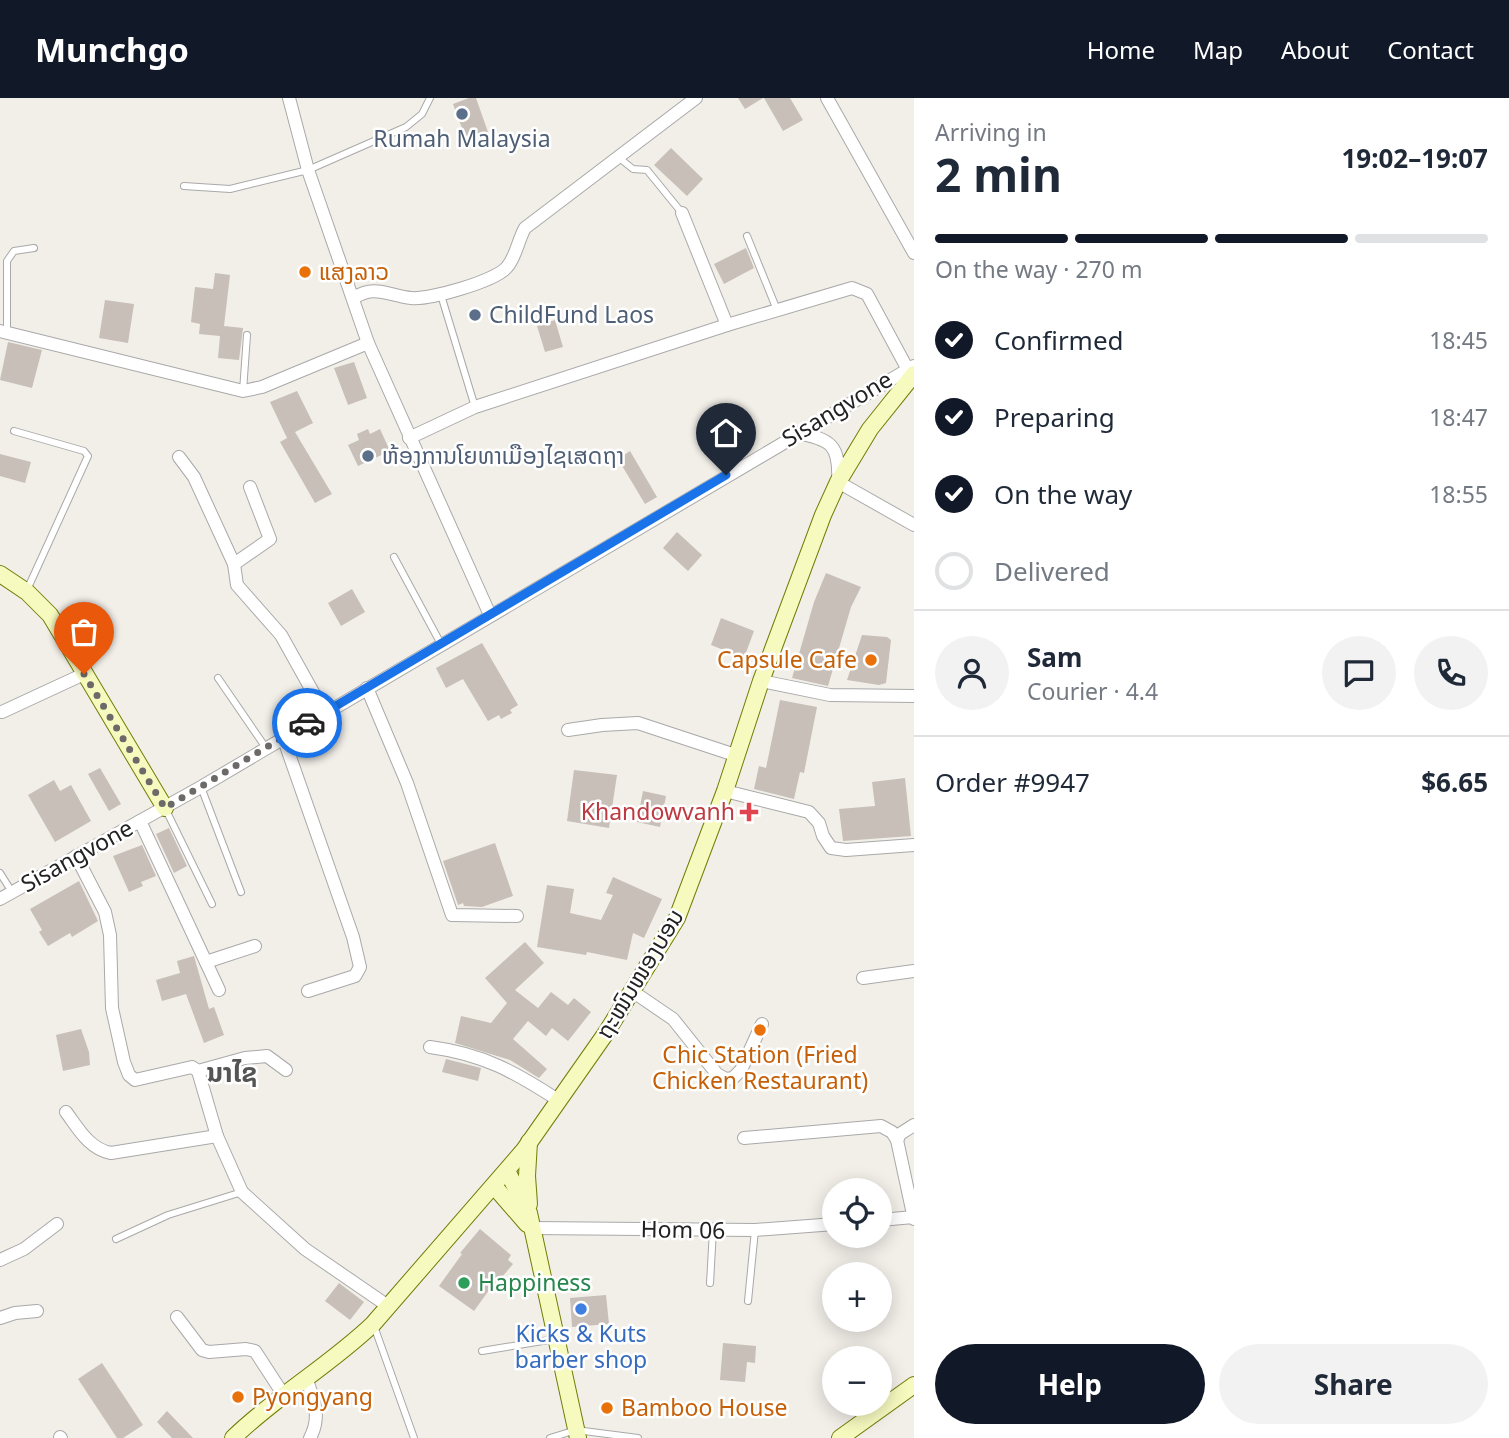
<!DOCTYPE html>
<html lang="en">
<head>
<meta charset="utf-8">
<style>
	:root { --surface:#fff; --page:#f2f2f3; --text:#1f2937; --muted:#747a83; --line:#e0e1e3; --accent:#111827 }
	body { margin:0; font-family:"Noto Sans","Noto Sans Lao",sans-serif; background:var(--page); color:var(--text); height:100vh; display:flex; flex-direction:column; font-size:26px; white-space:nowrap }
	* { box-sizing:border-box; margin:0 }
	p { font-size:23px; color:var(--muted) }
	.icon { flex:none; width:38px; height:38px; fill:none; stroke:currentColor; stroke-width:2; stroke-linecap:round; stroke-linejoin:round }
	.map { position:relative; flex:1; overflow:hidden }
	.drawer { display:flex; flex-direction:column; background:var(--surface); width:595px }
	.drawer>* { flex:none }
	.tools { position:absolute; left:822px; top:1080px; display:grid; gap:14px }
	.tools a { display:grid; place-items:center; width:70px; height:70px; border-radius:50%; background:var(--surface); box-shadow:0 4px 18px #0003; font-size:35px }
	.pin { position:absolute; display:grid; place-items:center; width:60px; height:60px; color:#fff; margin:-72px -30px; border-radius:50% 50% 50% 0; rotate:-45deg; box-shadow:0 0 7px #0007 }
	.pin .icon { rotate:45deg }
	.courier { position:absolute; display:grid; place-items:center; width:70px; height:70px; margin:-35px; border:5px solid #1a73e8; border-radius:50%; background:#fff; color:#222; box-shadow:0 2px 9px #0007 }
	.head em { font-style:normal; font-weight:700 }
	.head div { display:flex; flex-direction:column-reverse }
	.head { display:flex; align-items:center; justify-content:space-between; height:119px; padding:0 21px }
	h1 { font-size:46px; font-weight:700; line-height:52px }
	.bar { display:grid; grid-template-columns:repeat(4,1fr); gap:10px 7px; align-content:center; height:84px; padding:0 21px }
	.bar i { height:9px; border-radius:5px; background:var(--line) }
	.bar .on { background:var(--accent) }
	.bar p { grid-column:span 4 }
	.line { display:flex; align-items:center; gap:18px; padding:0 21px; border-top:2px solid var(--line) }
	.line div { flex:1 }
	.round { display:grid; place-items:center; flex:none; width:74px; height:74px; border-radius:37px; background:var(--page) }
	ol { padding:0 21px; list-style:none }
	li { display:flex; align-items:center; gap:21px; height:77px }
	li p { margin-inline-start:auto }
	li .icon { padding:7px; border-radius:50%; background:var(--accent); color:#fff; stroke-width:4 }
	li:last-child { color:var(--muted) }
	li i { width:38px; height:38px; border:4px solid var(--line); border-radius:50% }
	.button { display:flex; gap:14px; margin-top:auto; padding:14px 21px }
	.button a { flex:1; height:80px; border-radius:42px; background:var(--accent); color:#fff; font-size:28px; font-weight:700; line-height:80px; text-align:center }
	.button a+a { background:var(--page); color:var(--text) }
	header { display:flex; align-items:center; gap:42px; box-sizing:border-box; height:98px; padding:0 35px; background:var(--accent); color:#fff }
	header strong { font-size:33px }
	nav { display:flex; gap:38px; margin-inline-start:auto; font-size:24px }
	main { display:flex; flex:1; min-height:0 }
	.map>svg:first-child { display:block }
	.building { fill:#c7bfb8 }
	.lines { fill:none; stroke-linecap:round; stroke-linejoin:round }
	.lane-casing { stroke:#a9a9a9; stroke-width:8 }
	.street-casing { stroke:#a9a9a9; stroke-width:14 }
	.secondary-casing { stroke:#707d05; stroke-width:18 }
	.lane { stroke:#fff; stroke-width:6 }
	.street { stroke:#fff; stroke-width:12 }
	.secondary { stroke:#f7fabf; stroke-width:16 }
	.done { stroke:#6b6a68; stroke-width:7; stroke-dasharray:0 12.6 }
	.route { stroke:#1a73e8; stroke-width:9 }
	.service-dot { fill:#5c6f8a; stroke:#fff; stroke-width:2.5 }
	.food-dot { fill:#e8710a; stroke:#fff; stroke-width:2.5 }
	.health-dot { fill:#e0444e; stroke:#fff; stroke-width:2.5 }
	.leisure-dot { fill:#2e9e5b; stroke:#fff; stroke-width:2.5 }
	.shop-dot { fill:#3f7fe0; stroke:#fff; stroke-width:2.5 }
	.labels { text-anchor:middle; stroke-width:5; stroke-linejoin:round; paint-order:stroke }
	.service-label { font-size:23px; fill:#4e5e75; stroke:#fff; text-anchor:start }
	.food-label { font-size:23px; fill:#c56008; stroke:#fff; text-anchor:start }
	.street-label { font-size:23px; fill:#222; stroke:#fff }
	.health-label { font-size:23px; fill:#be3a42; stroke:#fff; text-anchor:end }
	.leisure-label { font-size:23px; fill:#27864d; stroke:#fff; text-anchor:start }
	.shop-label { font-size:23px; fill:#366cbe; stroke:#fff }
	.quarter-label { font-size:26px; font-weight:bold; fill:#555; stroke:#fff }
</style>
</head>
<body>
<header>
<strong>Munchgo</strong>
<nav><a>Home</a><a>Map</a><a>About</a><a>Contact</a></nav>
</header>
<main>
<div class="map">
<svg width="914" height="1340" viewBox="0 0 914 1340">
	<rect width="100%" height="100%" fill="#f2efe9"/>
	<g class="building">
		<path d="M469,0H476L488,34L466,41L453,6Z"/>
		<path d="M738,0H763L745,11Z"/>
		<path d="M764,0H790L803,22L783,33Z"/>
		<path d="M671,50L703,81L687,98L654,67Z"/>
		<path d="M746,150L754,170L724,186L714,166Z"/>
		<path d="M215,175L230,177L224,228L243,230L239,262L218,260L220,238L199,236L200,226L191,224L195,189L213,191Z"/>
		<path d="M105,202L134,206L128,245L99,240Z"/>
		<path d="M555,222L563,249L545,254L537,228Z"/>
		<path d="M8,244L42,252L32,290L0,282Z"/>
		<path d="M354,264L367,300L348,307L334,270Z"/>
		<path d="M297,293L313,325L295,334L332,396L315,405L280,344L287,340L270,304Z"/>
		<path d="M368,331L370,336L380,331L390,353L358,368L348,347L359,342L357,336Z"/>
		<path d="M630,353L657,399L645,406L618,361Z"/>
		<path d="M0,356L31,364L25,385L0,378Z"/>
		<path d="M677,434L702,457L688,473L663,450Z"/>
		<path d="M826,475L861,489L851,509L828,588L792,580L814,504Z"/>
		<path d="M352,491L365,514L341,528L328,505Z"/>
		<path d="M721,520L754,533L744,560L711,547Z"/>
		<path d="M862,537L887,539L891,542L886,585L879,587L847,582Z"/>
		<path d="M482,545L518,607L510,612L512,615L501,621L499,617L488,623L463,581L446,590L436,570Z"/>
		<path d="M780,602L817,609L804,675L800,674L794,701L754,691L759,668L766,670Z"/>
		<path d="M100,670L121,706L109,713L88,676Z"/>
		<path d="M574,672L617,677L609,730L567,723Z"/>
		<path d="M905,680L911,738L843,743L839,711L875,708L872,684Z"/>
		<path d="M54,682L60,693L71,687L91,723L55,744L28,697Z"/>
		<path d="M643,693L666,698L660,729L637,724Z"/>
		<path d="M169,730L187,768L174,775L156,736Z"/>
		<path d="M495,745L513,798L482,809L464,808L463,805L458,807L443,763Z"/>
		<path d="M142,747L156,778L141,784L143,788L129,794L113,758Z"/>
		<path d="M613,779L662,801L644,840L633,835L627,862L587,854L586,857L537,849L547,787L574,791L570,815L601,822L613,797L606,795Z"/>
		<path d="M79,783L98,823L72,839L70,835L48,848L39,834L42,832L30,811Z"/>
		<path d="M525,844L544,865L515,892L538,910L551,894L568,907L574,900L591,914L568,943L552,930L546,938L528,923L513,941L547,971L539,980L510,962L455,945L461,918L491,925L507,905L485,880Z"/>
		<path d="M194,858L209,911L214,909L224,937L204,945L186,896L162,903L156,882L180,875L177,863Z"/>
		<path d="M81,931L89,954L90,967L63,973L56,937Z"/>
		<path d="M446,961L481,970L478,983L442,974Z"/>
		<path d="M480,1131L511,1157L508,1162L513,1166L497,1185L495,1184L474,1213L439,1188L462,1156L460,1155Z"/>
		<path d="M339,1185L364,1204L350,1222L325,1203Z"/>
		<path d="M606,1197L609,1226L572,1229L570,1200Z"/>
		<path d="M723,1245L756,1248L755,1265L747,1264L745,1284L720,1282Z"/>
		<path d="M102,1265L143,1327L123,1340H117L78,1281Z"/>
		<path d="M167,1313L193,1340H172L157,1324Z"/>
	</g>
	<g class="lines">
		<g class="lane-casing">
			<g id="lane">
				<path d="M618,59L633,71L647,72L682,115"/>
				<path d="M184,88L230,91L308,72L406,29L422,16L430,0"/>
				<path d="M747,138L777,212"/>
				<path d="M441,197L475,309"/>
				<path d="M7,234V163L14,153L34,150"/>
				<path d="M243,293L247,237"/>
				<path d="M14,333L84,353L88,358L27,492"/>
				<path d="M394,459L441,546"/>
				<path d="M218,580L266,650"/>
				<path d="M201,689L241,794"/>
				<path d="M165,710L212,806"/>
				<path d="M0,775L12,794"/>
				<path d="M116,1141L168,1117L242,1094"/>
				<path d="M710,1185L713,1132"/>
				<path d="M748,1203L755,1132"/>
				<path d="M374,1228L414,1340"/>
				<path d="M482,1253L555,1241"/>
				<path d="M550,1340L576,1332L638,1340"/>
			</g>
		</g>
		<g class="street-casing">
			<g id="street">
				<path d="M289,0L308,72L368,245L490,517"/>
				<path d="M827,0L914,155"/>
				<path d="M682,115L727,227"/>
				<path d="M354,200C374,186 390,198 411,200C429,202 496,183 507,169C516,159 518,142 525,130L696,0"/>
				<path d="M0,233L243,293L262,289L368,245"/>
				<path d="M797,335C831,341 840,347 838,384L914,427"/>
				<path d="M409,340L475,309L727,227L852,190L867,196L907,270"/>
				<path d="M179,359L194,379L234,466L237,487L281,537L324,614"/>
				<path d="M234,466L270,441L250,389"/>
				<path d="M761,583L830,597L914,598"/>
				<path d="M367,590L407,685L452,817L517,818"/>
				<path d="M2,614L84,576"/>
				<path d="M568,632L602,627L638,625L735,657"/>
				<path d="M283,639L353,839L360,869L355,878L308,893"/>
				<path d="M725,693L809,714L819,725L823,738L831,750L846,752L914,747"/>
				<path d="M140,723L219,892"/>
				<path d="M76,758L105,814L110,837L112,910L124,964L129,977L135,982L192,969L198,973L245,960L267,958L286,972"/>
				<path d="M0,801L201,689L914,268"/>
				<path d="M206,864L255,848"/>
				<path d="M863,880L914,873"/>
				<path d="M632,893L673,921L717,976L726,981L733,980L741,972L762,926"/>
				<path d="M430,949C483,956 515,974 558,1002"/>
				<path d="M198,973L217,1038L242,1094L305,1151L388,1208"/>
				<path d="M66,1014C78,1030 89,1051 111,1055L217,1038"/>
				<path d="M744,1040L881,1028L892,1034L897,1042L914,1121"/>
				<path d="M897,1042L900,1036L914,1027"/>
				<path d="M880,1122L914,1119"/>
				<path d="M531,1130L755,1132L835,1126"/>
				<path d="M0,1162L24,1151L57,1126"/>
				<path d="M177,1219L202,1252L209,1254L246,1251L255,1253L283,1296"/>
				<path d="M0,1220L15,1215L37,1213"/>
				<path d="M306,1279C313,1301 322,1318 310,1340"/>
				<path d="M60,1339L61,1340"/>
			</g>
		</g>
		<g class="secondary-casing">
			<g id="secondary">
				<path d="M0,476L27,494L50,517L165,710"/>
				<path d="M507,1073L529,1115L578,1340"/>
				<path d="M494,1088L527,1126"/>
				<path d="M529,1106L527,1078L529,1044"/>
				<path d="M233,1340C276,1298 329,1268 373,1226L524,1052L606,935L677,820L725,693L761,583L823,417L838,384L870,331L914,276"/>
				<path d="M840,1340L914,1287"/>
			</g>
		</g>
		<use href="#lane" class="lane"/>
		<use href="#street" class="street"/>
		<use href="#secondary" class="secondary"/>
	</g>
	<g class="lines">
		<path class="done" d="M84,576L165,710L307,625"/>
		<path class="route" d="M307,625L726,377"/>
	</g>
	<g class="service-dot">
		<circle cx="462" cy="16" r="7"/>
		<circle cx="475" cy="217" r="7"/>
		<circle cx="368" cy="358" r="7"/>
	</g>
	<g class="food-dot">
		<circle cx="305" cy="174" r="7"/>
		<circle cx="871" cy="562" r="7"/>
		<circle cx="760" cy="932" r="7"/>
		<circle cx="238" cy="1299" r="7"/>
		<circle cx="607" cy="1310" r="7"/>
	</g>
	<path class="health-dot" d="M745.5 703.5h7v7h7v7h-7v7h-7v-7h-7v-7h7z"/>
	<circle class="leisure-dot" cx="464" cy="1185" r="7"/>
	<circle class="shop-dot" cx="581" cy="1211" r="7"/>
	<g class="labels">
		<g class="service-label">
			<text x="462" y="49" text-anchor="middle">Rumah Malaysia</text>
			<text x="489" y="225">ChildFund Laos</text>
			<text x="382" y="366">ຫ້ອງການໂຍທາເມືອງໄຊເສດຖາ</text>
		</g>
		<g class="food-label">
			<text x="319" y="182">ແສງລາວ</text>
			<text x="857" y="570" text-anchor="end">Capsule Cafe</text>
			<text x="760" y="965" text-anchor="middle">Chic Station (Fried<tspan x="760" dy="26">Chicken Restaurant)</tspan></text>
			<text x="252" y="1307">Pyongyang</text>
			<text x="621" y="1318">Bamboo House</text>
		</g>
		<g class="street-label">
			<text transform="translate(837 311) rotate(-31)" y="8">Sisangvone</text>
			<text transform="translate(77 758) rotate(-29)" y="8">Sisangvone</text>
			<text transform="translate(640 876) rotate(-59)" y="8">ຖະໜົນໜອງບອນ</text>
			<text transform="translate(683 1132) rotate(1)" y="8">Hom 06</text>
		</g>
		<g class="health-label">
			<text x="735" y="722">Khandowvanh</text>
		</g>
		<g class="leisure-label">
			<text x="478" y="1193">Happiness</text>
		</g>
		<g class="shop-label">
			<text x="581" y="1244">Kicks &amp; Kuts<tspan x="581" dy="26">barber shop</tspan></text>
		</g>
		<g class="quarter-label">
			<text x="232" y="984">ນາໄຊ</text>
		</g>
	</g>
</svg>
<div class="tools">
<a><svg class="icon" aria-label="locate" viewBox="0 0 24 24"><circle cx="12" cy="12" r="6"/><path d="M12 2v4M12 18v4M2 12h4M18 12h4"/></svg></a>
<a>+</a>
<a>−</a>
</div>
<div class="pin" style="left:84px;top:576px;background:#ea580c"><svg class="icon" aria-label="bag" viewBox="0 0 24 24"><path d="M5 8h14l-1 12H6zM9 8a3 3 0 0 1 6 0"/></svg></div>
<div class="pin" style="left:726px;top:377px;background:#1f2937"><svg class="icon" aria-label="home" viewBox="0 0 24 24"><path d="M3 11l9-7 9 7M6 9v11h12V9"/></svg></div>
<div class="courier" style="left:307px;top:625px"><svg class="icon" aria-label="car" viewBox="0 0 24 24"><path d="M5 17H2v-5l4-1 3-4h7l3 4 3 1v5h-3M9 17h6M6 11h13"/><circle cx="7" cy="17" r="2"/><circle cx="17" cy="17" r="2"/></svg></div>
</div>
<section class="drawer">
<div class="head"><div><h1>2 min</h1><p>Arriving in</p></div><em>19:02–19:07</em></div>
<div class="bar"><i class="on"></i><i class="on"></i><i class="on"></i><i></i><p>On the way · 270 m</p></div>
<ol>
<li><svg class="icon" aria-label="check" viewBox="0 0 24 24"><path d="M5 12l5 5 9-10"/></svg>Confirmed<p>18:45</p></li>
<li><svg class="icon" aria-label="check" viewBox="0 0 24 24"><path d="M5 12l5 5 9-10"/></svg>Preparing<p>18:47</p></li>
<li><svg class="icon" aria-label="check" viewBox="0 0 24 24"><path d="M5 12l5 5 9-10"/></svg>On the way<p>18:55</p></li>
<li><i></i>Delivered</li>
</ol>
<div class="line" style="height:126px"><a class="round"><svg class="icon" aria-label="person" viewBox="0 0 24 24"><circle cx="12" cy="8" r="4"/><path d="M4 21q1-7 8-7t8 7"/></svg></a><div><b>Sam</b><p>Courier · 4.4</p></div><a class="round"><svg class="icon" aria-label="chat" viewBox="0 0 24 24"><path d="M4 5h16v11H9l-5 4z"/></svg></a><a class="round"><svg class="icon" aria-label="phone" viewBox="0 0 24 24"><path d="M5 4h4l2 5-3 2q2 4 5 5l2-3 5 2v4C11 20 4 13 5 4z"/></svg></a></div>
<div class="line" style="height:91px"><div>Order #9947</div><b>$6.65</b></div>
<div class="button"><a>Help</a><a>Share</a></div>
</section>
</main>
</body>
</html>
